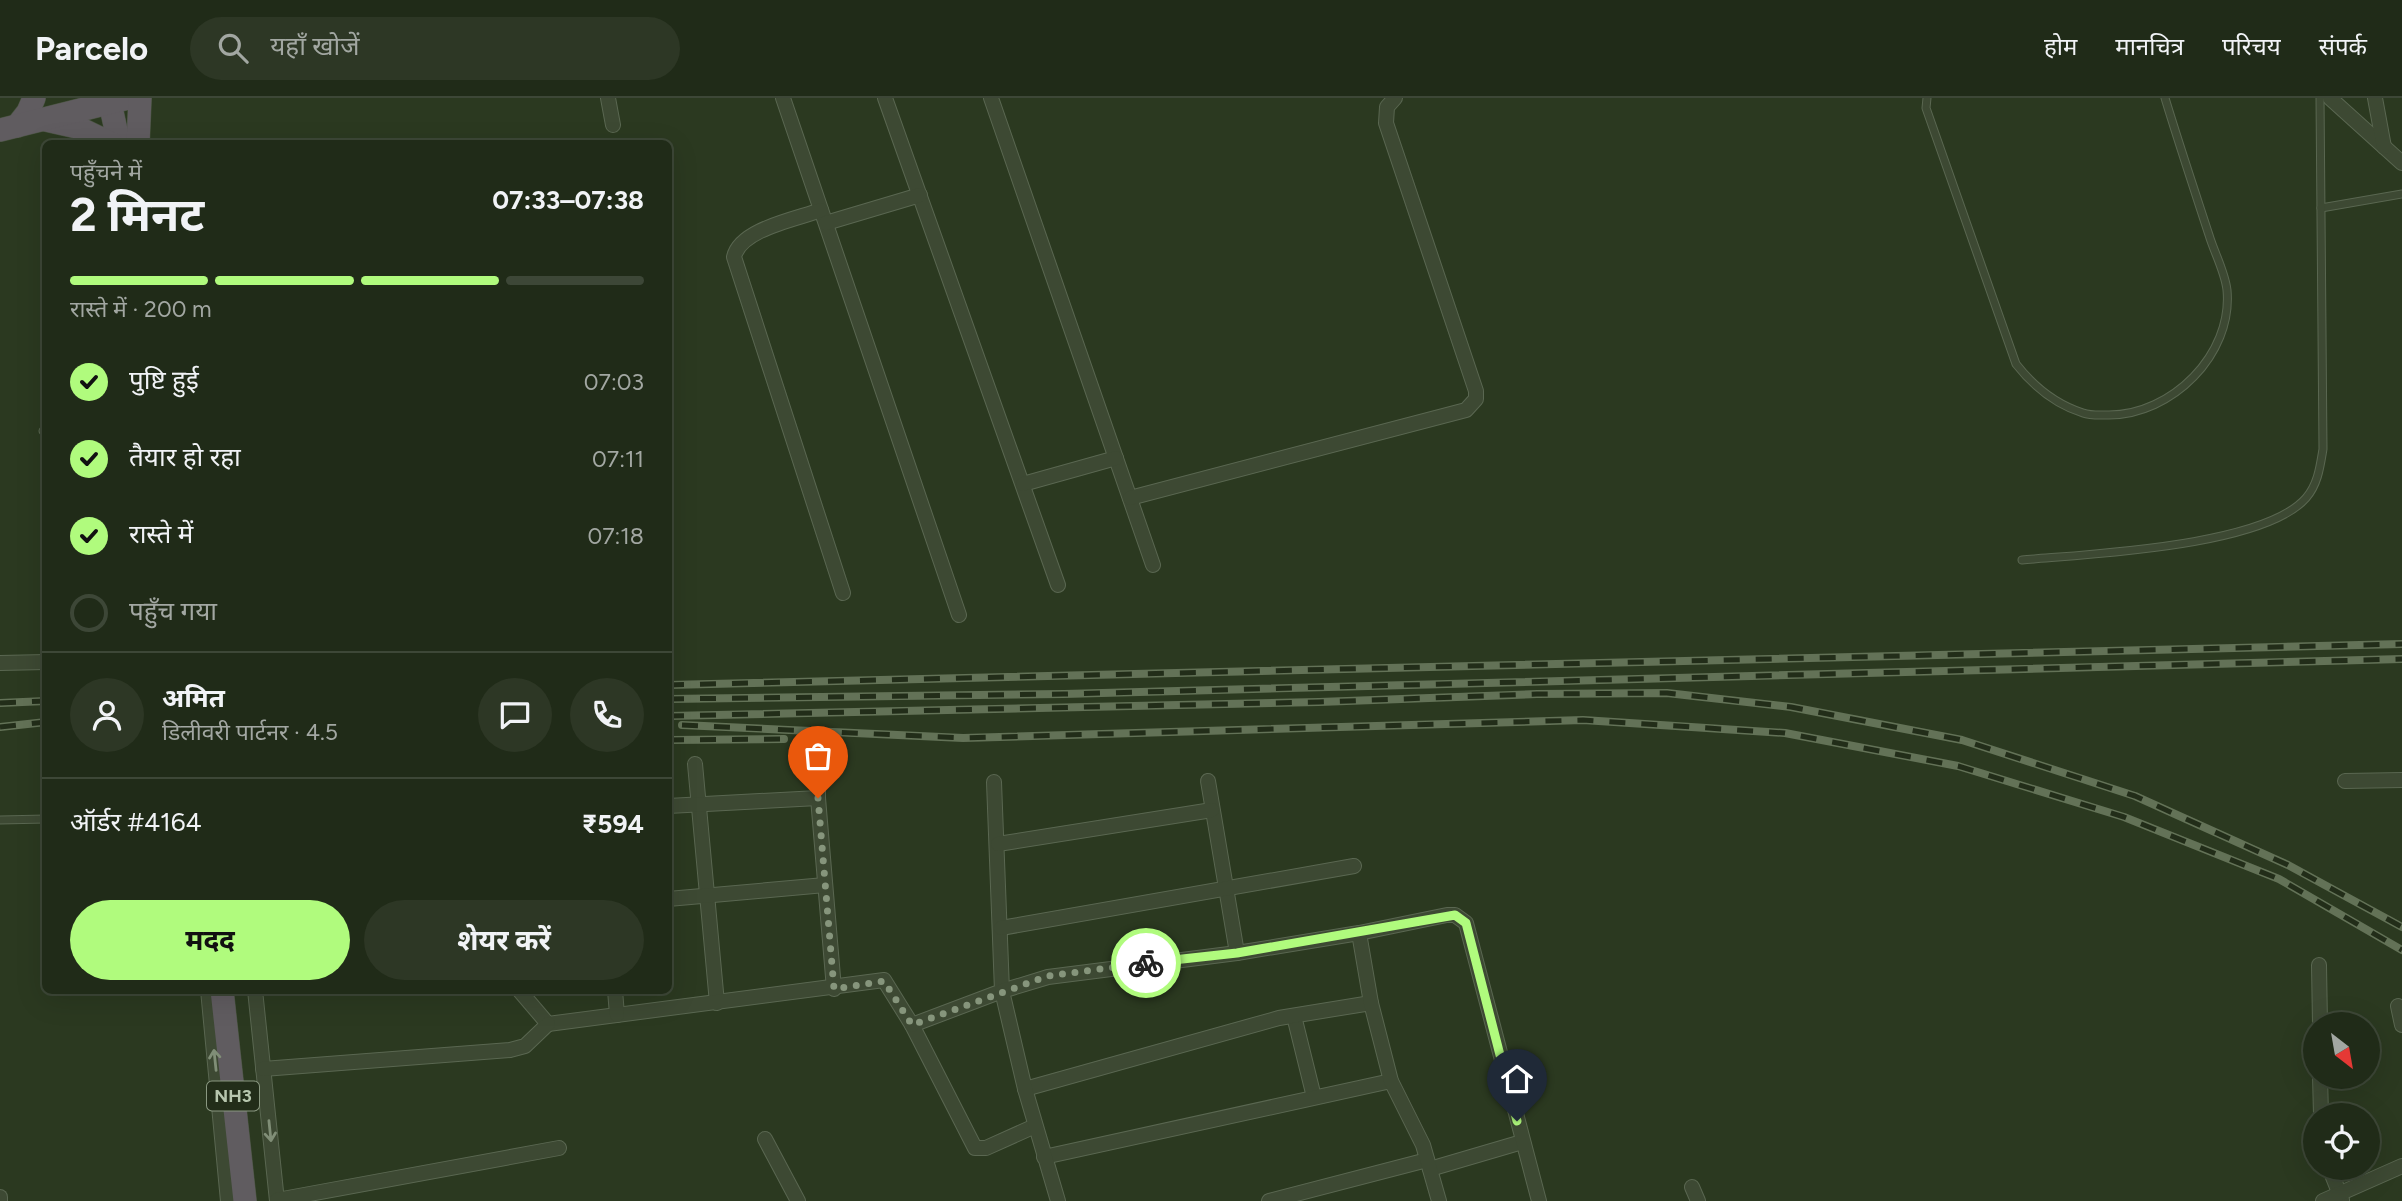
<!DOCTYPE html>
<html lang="hi">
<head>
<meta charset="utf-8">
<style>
	:root { --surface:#202b18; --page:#2d3725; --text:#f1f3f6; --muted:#a2a7a2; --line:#3d4737; --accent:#b0fb7d }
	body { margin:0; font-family:Figtree,"Noto Sans Devanagari",sans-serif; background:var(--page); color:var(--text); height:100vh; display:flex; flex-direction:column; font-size:26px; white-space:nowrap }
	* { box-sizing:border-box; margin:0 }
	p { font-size:23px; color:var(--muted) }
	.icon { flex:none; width:38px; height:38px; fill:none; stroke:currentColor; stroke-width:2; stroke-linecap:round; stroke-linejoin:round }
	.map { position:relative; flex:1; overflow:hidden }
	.side { position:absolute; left:42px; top:42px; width:630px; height:854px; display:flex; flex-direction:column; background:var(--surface); border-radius:10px; box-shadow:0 7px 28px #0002,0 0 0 2px var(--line) }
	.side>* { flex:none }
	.needle { width:46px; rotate:149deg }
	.fabs { position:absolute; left:2303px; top:914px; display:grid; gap:14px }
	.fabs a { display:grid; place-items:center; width:77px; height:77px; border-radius:50%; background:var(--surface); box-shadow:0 7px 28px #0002,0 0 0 2px var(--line); font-size:35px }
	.pin { position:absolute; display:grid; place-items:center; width:60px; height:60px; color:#fff; margin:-72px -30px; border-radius:50% 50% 50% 0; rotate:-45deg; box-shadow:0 0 7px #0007 }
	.pin .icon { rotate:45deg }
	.courier { position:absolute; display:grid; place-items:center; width:70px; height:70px; margin:-35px; border:5px solid #b0fb7d; border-radius:50%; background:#fff; color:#222; box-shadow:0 2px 9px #0007 }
	.head em { font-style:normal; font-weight:700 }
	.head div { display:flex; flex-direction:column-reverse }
	.head { display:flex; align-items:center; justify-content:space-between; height:119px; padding:0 28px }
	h1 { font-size:46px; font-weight:700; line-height:52px }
	.bar { display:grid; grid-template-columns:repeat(4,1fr); gap:10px 7px; align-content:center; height:84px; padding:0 28px }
	.bar i { height:9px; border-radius:5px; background:var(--line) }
	.bar .selected { background:var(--accent) }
	.bar p { grid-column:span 4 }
	.line { display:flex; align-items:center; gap:18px; padding:0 28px; border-top:2px solid var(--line) }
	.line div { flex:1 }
	.round { display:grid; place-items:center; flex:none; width:74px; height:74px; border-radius:37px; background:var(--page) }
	ol { padding:0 28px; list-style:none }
	li { display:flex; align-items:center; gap:21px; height:77px }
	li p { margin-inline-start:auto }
	li .icon { padding:7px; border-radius:50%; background:var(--accent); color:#111; stroke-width:4 }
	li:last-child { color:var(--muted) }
	li i { width:38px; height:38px; border:4px solid var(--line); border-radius:50% }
	.button { display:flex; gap:14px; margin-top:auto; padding:14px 28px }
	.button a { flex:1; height:80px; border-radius:42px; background:var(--accent); color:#111; font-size:28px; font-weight:700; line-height:80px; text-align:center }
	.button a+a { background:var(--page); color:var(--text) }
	header { display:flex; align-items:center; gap:42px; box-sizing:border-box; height:98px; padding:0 35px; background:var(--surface); border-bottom:2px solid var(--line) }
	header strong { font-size:33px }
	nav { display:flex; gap:38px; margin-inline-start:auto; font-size:24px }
	.search { width:490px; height:63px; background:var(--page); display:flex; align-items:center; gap:18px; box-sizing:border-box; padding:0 24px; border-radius:38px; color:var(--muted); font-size:26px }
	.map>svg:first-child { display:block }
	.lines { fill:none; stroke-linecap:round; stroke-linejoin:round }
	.service-casing { stroke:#5a6751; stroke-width:9 }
	.minor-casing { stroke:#5a6751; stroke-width:16 }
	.trunk-casing { stroke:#47533e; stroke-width:24 }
	.service { stroke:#3d4933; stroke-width:7 }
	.minor { stroke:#3d4933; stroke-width:14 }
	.trunk { stroke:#605c60; stroke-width:23 }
	.rail-casing { stroke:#637257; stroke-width:8 }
	.rail { stroke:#222d19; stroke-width:5; stroke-dasharray:16; stroke-linecap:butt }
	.oneway { stroke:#808e77 }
	.done { stroke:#86957c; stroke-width:7; stroke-dasharray:0 12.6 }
	.route { stroke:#b0fb7d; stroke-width:9 }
	.labels { text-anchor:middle; stroke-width:5; stroke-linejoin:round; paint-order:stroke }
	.shield { fill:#222d19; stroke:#8a9881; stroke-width:2 }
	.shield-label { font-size:18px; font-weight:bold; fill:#b7c6ae }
</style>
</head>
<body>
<header>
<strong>Parcelo</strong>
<div class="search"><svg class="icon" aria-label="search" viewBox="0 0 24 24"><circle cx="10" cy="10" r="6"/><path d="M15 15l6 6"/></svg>यहाँ खोजें</div>
<nav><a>होम</a><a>मानचित्र</a><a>परिचय</a><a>संपर्क</a></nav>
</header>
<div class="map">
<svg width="2402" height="1103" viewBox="0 0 2402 1103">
	<rect width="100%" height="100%" fill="#2b3920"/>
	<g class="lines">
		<g class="service-casing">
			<g id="service">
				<path d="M1927,0L1926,10L2016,266C2034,289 2055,306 2083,315C2091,318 2101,317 2109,317C2171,317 2233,257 2227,192C2225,174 2214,154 2209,137C2194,91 2179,46 2165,0"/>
				<path d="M2321,110L2402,96"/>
				<path d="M43,333L46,332"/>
				<path d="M2022,462C2087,456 2263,449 2306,400C2318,386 2320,369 2323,351L2320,0"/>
				<path d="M0,722L46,721"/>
			</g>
		</g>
		<g class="minor-casing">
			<g id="minor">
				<path d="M608,0L613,27"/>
				<path d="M783,0L959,517"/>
				<path d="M885,0L1058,487"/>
				<path d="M991,0L1153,467"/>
				<path d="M2330,0L2402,65"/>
				<path d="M2375,0L2384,49"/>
				<path d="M821,112C797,121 740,131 734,159L843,495"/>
				<path d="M826,125L920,97"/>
				<path d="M1023,386L1116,360"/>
				<path d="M1130,400L1466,312L1476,301V293L1386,25L1387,9L1395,0"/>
				<path d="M0,565L46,564"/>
				<path d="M818,658V700L834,891"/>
				<path d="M695,666L717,905"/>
				<path d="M1208,683L1237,855"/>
				<path d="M2345,683L2402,682"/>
				<path d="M994,684L1002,893L912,927L975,1050H986L1035,1028"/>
				<path d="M668,708L818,700"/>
				<path d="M998,746L1212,712"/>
				<path d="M668,801L825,787"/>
				<path d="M1001,830L1354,768"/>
				<path d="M2319,867L2320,926"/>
				<path d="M208,892L228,1103"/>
				<path d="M255,892L277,1103"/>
				<path d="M519,892L548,926L884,882L912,927"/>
				<path d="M615,892L617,917"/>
				<path d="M2398,908L2402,927"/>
				<path d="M1294,918L1314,999"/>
				<path d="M263,971L510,952L525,948L548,926"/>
				<path d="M2320,978L2321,1017"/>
				<path d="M1025,991L1279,920L1371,905"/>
				<path d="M765,1041L798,1103"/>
				<path d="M1044,1059L1391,983"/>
				<path d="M2329,1069L2342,1102"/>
				<path d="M1430,1071L1522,1044"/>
				<path d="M1692,1089L1698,1103"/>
				<path d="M0,1099V1103"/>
				<path d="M277,1102L559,1050"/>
				<path d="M1058,1103L1025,991L1002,893L1048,879L1237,855L1359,835"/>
				<path d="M1269,1103L1427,1062"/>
				<path d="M1439,1103L1423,1047L1391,983L1371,905L1359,835L1447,817H1455L1466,825L1539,1103"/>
				<path d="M2323,1103L2402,1068"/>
			</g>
		</g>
		<g class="trunk-casing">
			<g id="trunk">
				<path d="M109,0L119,46"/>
				<path d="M46,22L77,29L112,46"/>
				<path d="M17,28L28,14L34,0"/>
				<path d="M0,32L128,0"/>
				<path d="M138,46L140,0"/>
				<path d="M222,892L245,1103"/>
			</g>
		</g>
		<use href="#service" class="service"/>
		<use href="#minor" class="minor"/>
		<use href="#trunk" class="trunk"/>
		<g class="rail-casing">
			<g id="rail">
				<path d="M668,587L2402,546"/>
				<path d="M668,601L1064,596L2402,561"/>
				<path d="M0,605L46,603"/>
				<path d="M668,618L1319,604L1537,596L1667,595L1791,609L1962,642L2135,698L2288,767L2402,829"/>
				<path d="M682,627L963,640L1583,622L1785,635L1958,668L2124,719L2279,781L2402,852"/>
				<path d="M0,629L46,624"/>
				<path d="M668,642L784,641"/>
			</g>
		</g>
		<use href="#rail" class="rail"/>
	</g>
	<defs><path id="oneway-shaft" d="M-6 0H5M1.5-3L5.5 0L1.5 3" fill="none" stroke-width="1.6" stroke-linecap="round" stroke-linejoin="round" transform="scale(1.75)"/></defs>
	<g class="oneway">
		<use href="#oneway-shaft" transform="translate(215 962) rotate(-96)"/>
		<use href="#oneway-shaft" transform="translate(270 1033) rotate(84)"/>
	</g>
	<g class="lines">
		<path class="done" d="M818,700L834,891L884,883L912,927L1048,878L1146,865"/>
		<path class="route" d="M1146,865L1237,855L1455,817L1466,825L1517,1023"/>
	</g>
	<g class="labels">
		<rect class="shield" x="207" y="983.5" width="52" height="29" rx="5"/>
		<g class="shield-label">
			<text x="233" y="1004">NH3</text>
		</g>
	</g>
</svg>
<div class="fabs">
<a><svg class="needle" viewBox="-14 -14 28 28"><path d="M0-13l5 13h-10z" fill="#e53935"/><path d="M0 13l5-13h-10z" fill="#a2a7a2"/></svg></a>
<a><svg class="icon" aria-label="locate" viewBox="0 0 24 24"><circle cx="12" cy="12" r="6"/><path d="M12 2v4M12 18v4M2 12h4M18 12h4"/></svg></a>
</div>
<div class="pin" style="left:818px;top:700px;background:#ea580c"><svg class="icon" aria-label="bag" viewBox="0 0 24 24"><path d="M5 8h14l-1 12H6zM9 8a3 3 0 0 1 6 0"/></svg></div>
<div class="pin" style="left:1517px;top:1023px;background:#1f2937"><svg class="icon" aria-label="home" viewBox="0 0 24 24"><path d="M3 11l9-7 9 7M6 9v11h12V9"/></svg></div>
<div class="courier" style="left:1146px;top:865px"><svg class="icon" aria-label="bike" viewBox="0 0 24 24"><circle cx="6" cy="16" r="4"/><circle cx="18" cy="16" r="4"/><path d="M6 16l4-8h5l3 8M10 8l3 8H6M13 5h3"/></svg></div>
<section class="side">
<div class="head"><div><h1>2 मिनट</h1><p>पहुँचने में</p></div><em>07:33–07:38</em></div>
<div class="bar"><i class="selected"></i><i class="selected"></i><i class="selected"></i><i></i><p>रास्ते में · 200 m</p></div>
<ol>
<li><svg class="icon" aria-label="check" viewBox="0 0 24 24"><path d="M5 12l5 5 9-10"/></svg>पुष्टि हुई<p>07:03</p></li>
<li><svg class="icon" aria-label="check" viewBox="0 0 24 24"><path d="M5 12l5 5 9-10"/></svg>तैयार हो रहा<p>07:11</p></li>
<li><svg class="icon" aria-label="check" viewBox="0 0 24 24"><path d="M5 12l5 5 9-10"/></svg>रास्ते में<p>07:18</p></li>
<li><i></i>पहुँच गया</li>
</ol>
<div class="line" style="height:126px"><a class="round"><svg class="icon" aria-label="person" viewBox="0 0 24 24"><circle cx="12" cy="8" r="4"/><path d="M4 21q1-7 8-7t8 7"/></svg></a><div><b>अमित</b><p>डिलीवरी पार्टनर · 4.5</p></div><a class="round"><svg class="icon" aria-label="chat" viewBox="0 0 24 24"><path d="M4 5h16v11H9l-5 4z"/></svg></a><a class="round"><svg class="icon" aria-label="phone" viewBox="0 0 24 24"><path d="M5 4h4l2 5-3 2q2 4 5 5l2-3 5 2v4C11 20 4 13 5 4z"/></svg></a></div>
<div class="line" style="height:91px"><div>ऑर्डर #4164</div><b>₹594</b></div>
<div class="button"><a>मदद</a><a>शेयर करें</a></div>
</section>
</div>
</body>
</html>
